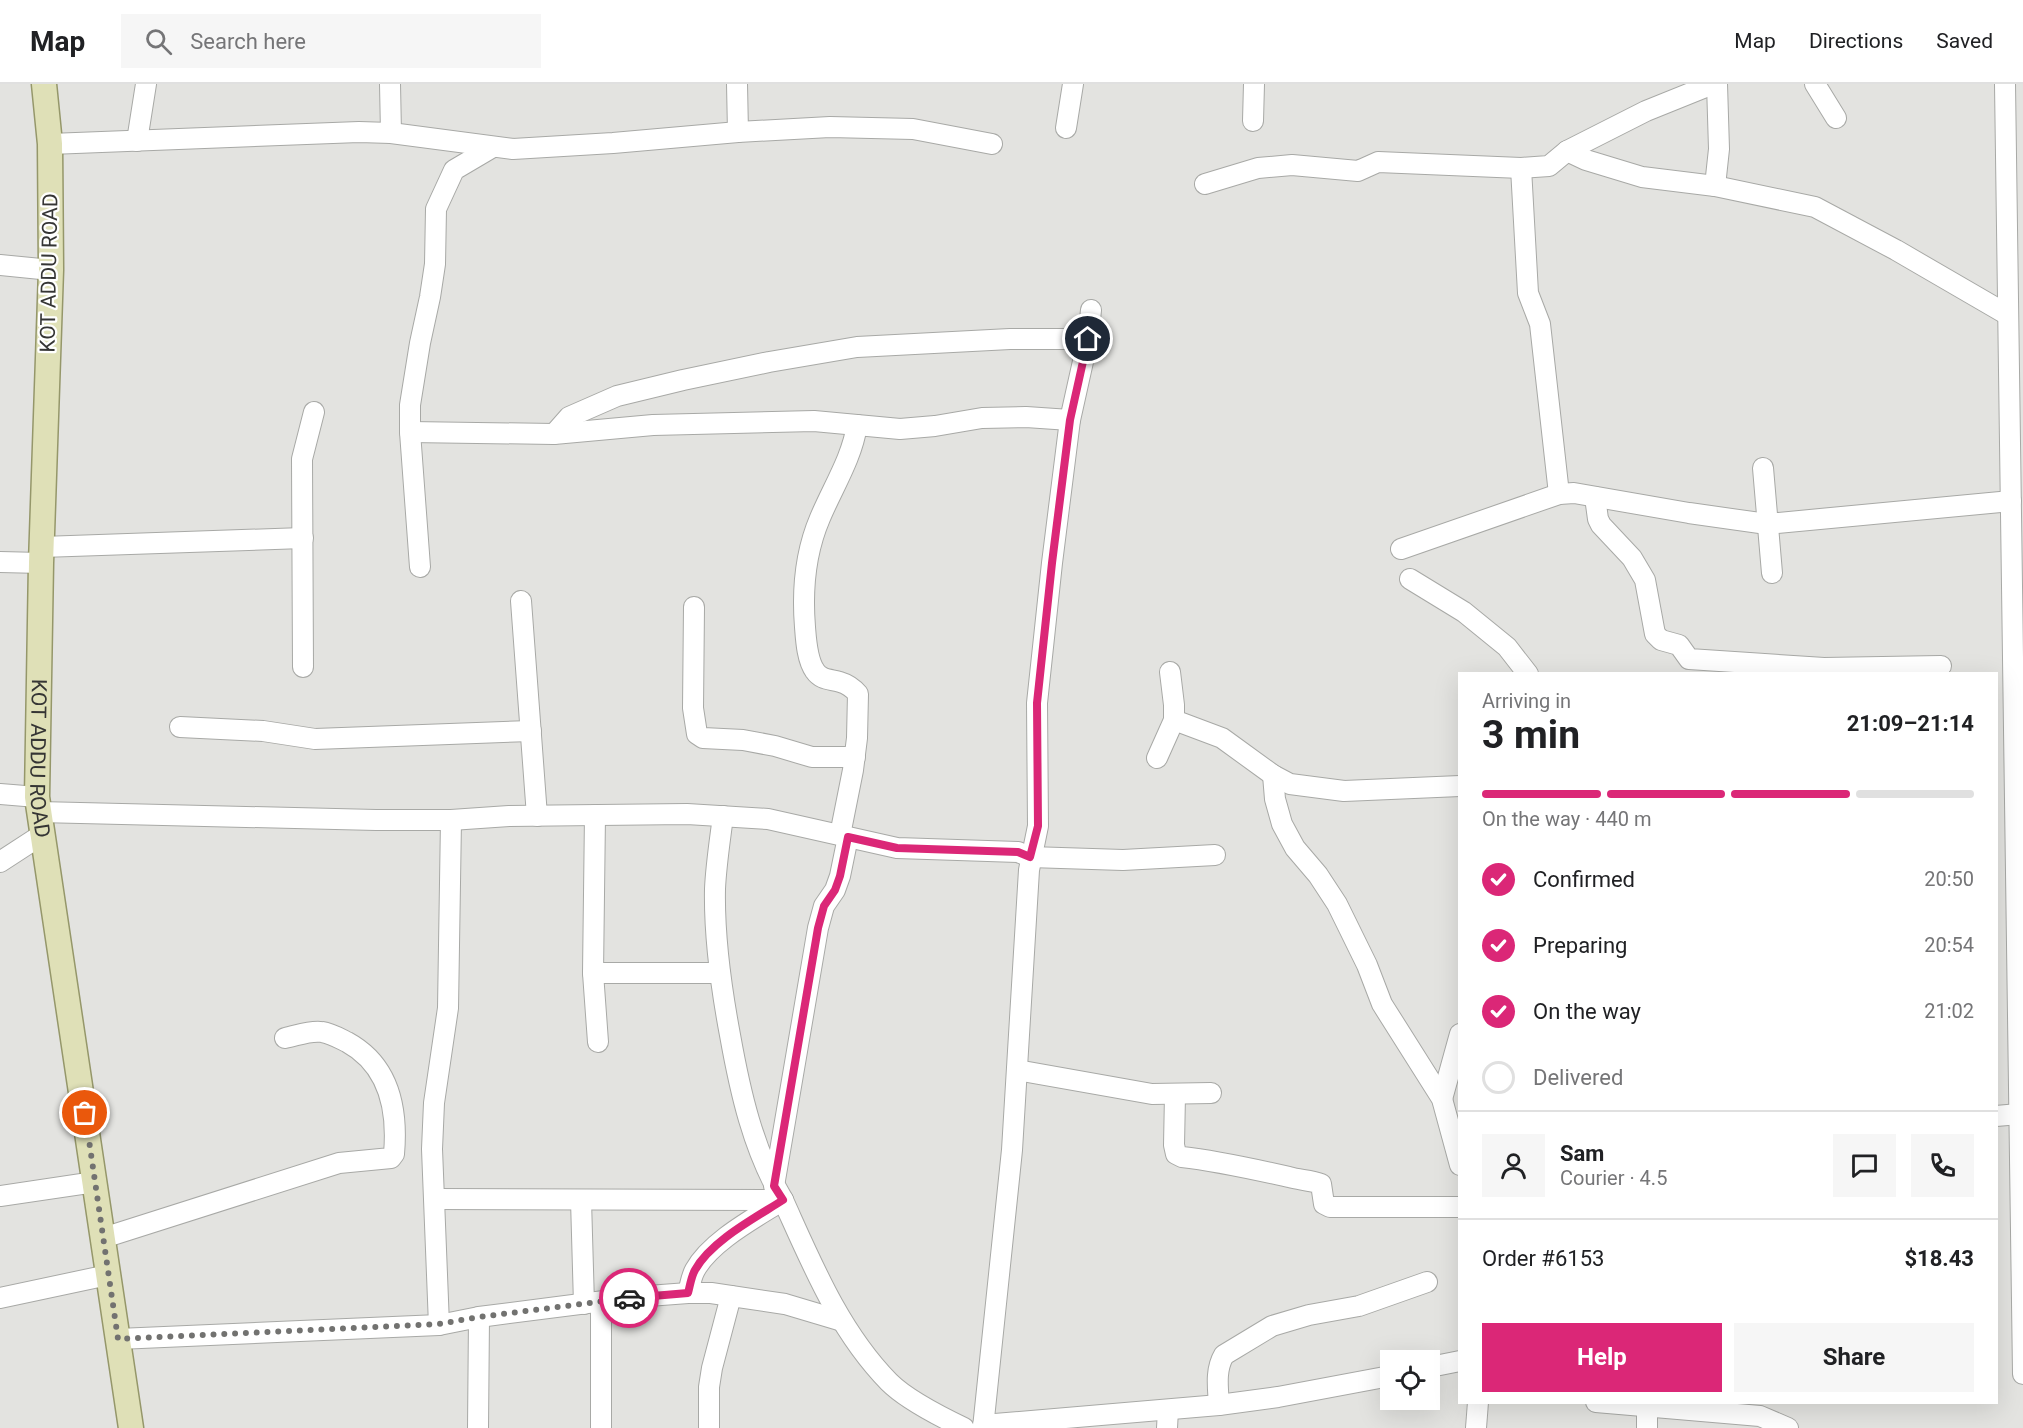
<!DOCTYPE html>
<html lang="en">
<head>
<meta charset="utf-8">
<style>
	:root { --surface:#fff; --page:#f6f6f6; --text:#202124; --muted:#757577; --line:#e0e0e0; --accent:#db2777 }
	body { margin:0; font-family:Roboto,sans-serif; background:var(--page); color:var(--text); height:100vh; display:flex; flex-direction:column; font-size:22px; white-space:nowrap }
	* { box-sizing:border-box; margin:0 }
	p { font-size:20px; color:var(--muted) }
	.icon { flex:none; width:33px; height:33px; fill:none; stroke:currentColor; stroke-width:2; stroke-linecap:round; stroke-linejoin:round }
	.map { position:relative; flex:1; overflow:hidden }
	.sheet { position:absolute; left:1458px; top:588px; width:540px; height:732px; display:flex; flex-direction:column; background:var(--surface); border-radius:0px; box-shadow:0 6px 24px #0002 }
	.sheet>* { flex:none }
	.controls { position:absolute; left:1380px; top:1266px; display:grid; gap:12px }
	.controls a { display:grid; place-items:center; width:60px; height:60px; border-radius:0px; background:var(--surface); box-shadow:0 6px 24px #0002; font-size:30px }
	.pin { position:absolute; display:grid; place-items:center; width:51px; height:51px; color:#fff; margin:-26px; border:3px solid #fff; border-radius:50%; box-shadow:0 2px 6px #0007 }
	.courier { position:absolute; display:grid; place-items:center; width:60px; height:60px; margin:-30px; border:4px solid #db2777; border-radius:50%; background:#fff; color:#222; box-shadow:0 2px 8px #0007 }
	.overview em { font-style:normal; font-weight:700 }
	.overview div { display:flex; flex-direction:column-reverse }
	.overview { display:flex; align-items:center; justify-content:space-between; height:102px; padding:0 24px }
	h1 { font-size:39px; font-weight:700; line-height:45px }
	.bar { display:grid; grid-template-columns:repeat(4,1fr); gap:9px 6px; align-content:center; height:72px; padding:0 24px }
	.bar i { height:8px; border-radius:4px; background:var(--line) }
	.bar .current { background:var(--accent) }
	.bar p { grid-column:span 4 }
	.line { display:flex; align-items:center; gap:15px; padding:0 24px; border-top:2px solid var(--line) }
	.line div { flex:1 }
	.round { display:grid; place-items:center; flex:none; width:63px; height:63px; border-radius:0px; background:var(--page) }
	ol { padding:0 24px; list-style:none }
	li { display:flex; align-items:center; gap:18px; height:66px }
	li p { margin-inline-start:auto }
	li .icon { padding:6px; border-radius:50%; background:var(--accent); color:#fff; stroke-width:4 }
	li:last-child { color:var(--muted) }
	li i { width:33px; height:33px; border:3px solid var(--line); border-radius:50% }
	.cta { display:flex; gap:12px; margin-top:auto; padding:12px 24px }
	.cta a { flex:1; height:69px; border-radius:0px; background:var(--accent); color:#fff; font-size:24px; font-weight:700; line-height:69px; text-align:center }
	.cta a+a { background:var(--page); color:var(--text) }
	header { display:flex; align-items:center; gap:36px; box-sizing:border-box; height:84px; padding:0 30px; background:var(--surface); border-bottom:2px solid var(--line) }
	header strong { font-size:28px }
	nav { display:flex; gap:33px; margin-inline-start:auto; font-size:21px }
	.search { width:420px; height:54px; background:var(--page); display:flex; align-items:center; gap:15px; box-sizing:border-box; padding:0 21px; border-radius:0px; color:var(--muted); font-size:22px }
	.map>svg:first-child { display:block }
	.lines { fill:none; stroke-linecap:round; stroke-linejoin:round }
	.minor-casing { stroke:#a8a9a6; stroke-width:22 }
	.major-casing { stroke:#95976a; stroke-width:27 }
	.minor { stroke:#fff; stroke-width:20 }
	.major { stroke:#dfe0b7; stroke-width:24 }
	.done { stroke:#727270; stroke-width:6; stroke-dasharray:0 10.8 }
	.route { stroke:#db2777; stroke-width:8 }
	.labels { text-anchor:middle; stroke-width:4.5; stroke-linejoin:round; paint-order:stroke }
	.street-label { font-size:21px; fill:#353534; stroke:#fffffe }
</style>
</head>
<body>
<header>
<strong>Map</strong>
<div class="search"><svg class="icon" aria-label="search" viewBox="0 0 24 24"><circle cx="10" cy="10" r="6"/><path d="M15 15l6 6"/></svg>Search here</div>
<nav><a>Map</a><a>Directions</a><a>Saved</a></nav>
</header>
<div class="map">
<svg width="2023" height="1344" viewBox="0 0 2023 1344">
	<rect width="100%" height="100%" fill="#e3e3e0"/>
	<g class="lines">
		<g class="minor-casing">
			<g id="minor">
				<path d="M390,0L391,49"/>
				<path d="M737,0L738,48"/>
				<path d="M1815,0L1836,34"/>
				<path d="M2005,0L2023,1290"/>
				<path d="M1253,37L1254,0"/>
				<path d="M1066,44L1073,0"/>
				<path d="M137,57L146,0"/>
				<path d="M50,60L359,48L391,49L513,65L613,59L738,48L830,43L913,45L992,60"/>
				<path d="M1567,67L1586,76L1642,93L1715,102L1815,123L1896,166L2008,231"/>
				<path d="M1521,84L1528,209L1540,240L1559,410"/>
				<path d="M1205,100L1258,84L1292,81L1358,87L1378,78L1521,84L1549,82L1567,67L1646,27L1713,0"/>
				<path d="M1715,102L1719,65L1717,0"/>
				<path d="M0,181L51,186"/>
				<path d="M410,348L554,350L653,341L814,337L900,345L935,342L982,334L1026,333L1070,336"/>
				<path d="M554,350L569,333L617,312L683,296L769,278L857,263L1010,255H1088"/>
				<path d="M1763,384L1772,489"/>
				<path d="M1595,413L1598,435L1601,441L1632,474L1645,496L1655,550L1661,556L1679,561L1689,575L1824,584L1941,582"/>
				<path d="M42,463L303,454"/>
				<path d="M1401,465L1559,410L1574,409L1689,429L1767,440L2011,417"/>
				<path d="M0,478L41,479"/>
				<path d="M420,483L410,348V321L420,259L430,213L435,180L436,125L454,86L493,63"/>
				<path d="M1410,495L1464,528L1507,563L1528,590"/>
				<path d="M521,517L537,732"/>
				<path d="M694,523L693,624L697,650L703,654L743,656L775,662L812,673H855"/>
				<path d="M303,583L302,375L314,328"/>
				<path d="M1174,636L1222,654L1273,691L1290,700L1344,707L1460,702"/>
				<path d="M180,643L263,647L315,655L531,647"/>
				<path d="M1157,674L1174,636V621L1170,588"/>
				<path d="M1273,691L1275,715L1282,740L1295,764L1318,791L1337,820L1367,881L1382,920L1442,1015L1460,1081"/>
				<path d="M0,710L37,713"/>
				<path d="M39,728L376,736H451L509,732L687,730L768,735L897,764L1018,768L1030,773L1123,776L1215,771"/>
				<path d="M595,731L593,889L598,958"/>
				<path d="M723,732C720,756 716,781 715,805C714,854 721,903 730,951C740,1007 753,1066 783,1116C812,1180 839,1247 889,1298C907,1316 941,1333 964,1344"/>
				<path d="M840,751L853,686L857,654L858,610C853,604 847,600 840,598C830,595 821,596 815,587C807,576 806,556 805,543C802,506 805,469 820,434C833,403 852,374 857,341"/>
				<path d="M0,778L43,750"/>
				<path d="M593,889H720"/>
				<path d="M1017,986L1152,1010L1211,1009"/>
				<path d="M1175,1011L1174,1061L1176,1070L1182,1073C1218,1077 1253,1085 1289,1093C1299,1096 1311,1096 1321,1100L1324,1120L1330,1123H1460"/>
				<path d="M1442,1015L1460,950"/>
				<path d="M1996,1032L2019,1030"/>
				<path d="M774,1102L818,844L824,822L835,806L840,792L848,753"/>
				<path d="M0,1112L95,1098"/>
				<path d="M436,1115L783,1116"/>
				<path d="M581,1116L584,1220"/>
				<path d="M103,1154L339,1079L391,1074L394,1070C398,1025 389,981 347,958C339,954 330,949 322,948C310,946 296,952 285,954"/>
				<path d="M688,1209C690,1202 691,1193 695,1186C711,1157 755,1134 783,1116"/>
				<path d="M0,1214L108,1191"/>
				<path d="M439,1241L432,1065L434,1019L448,924L451,736"/>
				<path d="M118,1255L439,1241L479,1233L635,1213L688,1209H711L785,1220L842,1237"/>
				<path d="M1430,1283L1460,1277"/>
				<path d="M1596,1318L1760,1332L1788,1344"/>
				<path d="M1219,1321C1218,1304 1215,1286 1224,1271L1272,1242L1309,1231L1359,1222L1427,1198"/>
				<path d="M1647,1323V1344"/>
				<path d="M983,1341L1219,1321L1278,1313L1390,1292"/>
				<path d="M478,1344L479,1233"/>
				<path d="M601,1344V1218"/>
				<path d="M709,1344V1303L712,1284L731,1212"/>
				<path d="M983,1344L1012,1066L1029,786L1038,742L1037,619L1052,479L1070,336L1088,255L1091,226"/>
				<path d="M1167,1344L1168,1326"/>
				<path d="M1476,1344L1478,1318"/>
			</g>
		</g>
		<g class="major-casing">
			<g id="major">
				<path id="s1" d="M44,0L50,60L51,186L41,479L37,713L131,1344"/>
			</g>
		</g>
		<use href="#minor" class="minor"/>
		<use href="#major" class="major"/>
	</g>
	<g class="lines">
		<path class="done" d="M85,1029L118,1255L439,1240L479,1233L629,1214"/>
		<path class="route" d="M629,1214L688,1209C690,1202 691,1193 695,1186C711,1157 755,1134 783,1116L774,1102L818,844L824,822L835,806L840,792L848,753L897,764L1018,768L1030,773L1038,742L1037,619L1052,479L1070,336L1088,255"/>
	</g>
	<g class="labels">
		<g class="street-label">
			<text transform="translate(49 189) rotate(-89)" y="7">KOT ADDU ROAD</text>
			<text dy="7" stroke="none"><textPath href="#s1" startOffset="675">KOT ADDU ROAD</textPath></text>
		</g>
	</g>
</svg>
<div class="controls">
<a><svg class="icon" aria-label="locate" viewBox="0 0 24 24"><circle cx="12" cy="12" r="6"/><path d="M12 2v4M12 18v4M2 12h4M18 12h4"/></svg></a>
</div>
<div class="pin" style="left:85px;top:1029px;background:#ea580c"><svg class="icon" aria-label="bag" viewBox="0 0 24 24"><path d="M5 8h14l-1 12H6zM9 8a3 3 0 0 1 6 0"/></svg></div>
<div class="pin" style="left:1088px;top:255px;background:#1f2937"><svg class="icon" aria-label="home" viewBox="0 0 24 24"><path d="M3 11l9-7 9 7M6 9v11h12V9"/></svg></div>
<div class="courier" style="left:629px;top:1214px"><svg class="icon" aria-label="car" viewBox="0 0 24 24"><path d="M5 17H2v-5l4-1 3-4h7l3 4 3 1v5h-3M9 17h6M6 11h13"/><circle cx="7" cy="17" r="2"/><circle cx="17" cy="17" r="2"/></svg></div>
<section class="sheet">
<div class="overview"><div><h1>3 min</h1><p>Arriving in</p></div><em>21:09–21:14</em></div>
<div class="bar"><i class="current"></i><i class="current"></i><i class="current"></i><i></i><p>On the way · 440 m</p></div>
<ol>
<li><svg class="icon" aria-label="check" viewBox="0 0 24 24"><path d="M5 12l5 5 9-10"/></svg>Confirmed<p>20:50</p></li>
<li><svg class="icon" aria-label="check" viewBox="0 0 24 24"><path d="M5 12l5 5 9-10"/></svg>Preparing<p>20:54</p></li>
<li><svg class="icon" aria-label="check" viewBox="0 0 24 24"><path d="M5 12l5 5 9-10"/></svg>On the way<p>21:02</p></li>
<li><i></i>Delivered</li>
</ol>
<div class="line" style="height:108px"><a class="round"><svg class="icon" aria-label="person" viewBox="0 0 24 24"><circle cx="12" cy="8" r="4"/><path d="M4 21q1-7 8-7t8 7"/></svg></a><div><b>Sam</b><p>Courier · 4.5</p></div><a class="round"><svg class="icon" aria-label="chat" viewBox="0 0 24 24"><path d="M4 5h16v11H9l-5 4z"/></svg></a><a class="round"><svg class="icon" aria-label="phone" viewBox="0 0 24 24"><path d="M5 4h4l2 5-3 2q2 4 5 5l2-3 5 2v4C11 20 4 13 5 4z"/></svg></a></div>
<div class="line" style="height:78px"><div>Order #6153</div><b>$18.43</b></div>
<div class="cta"><a>Help</a><a>Share</a></div>
</section>
</div>
</body>
</html>
